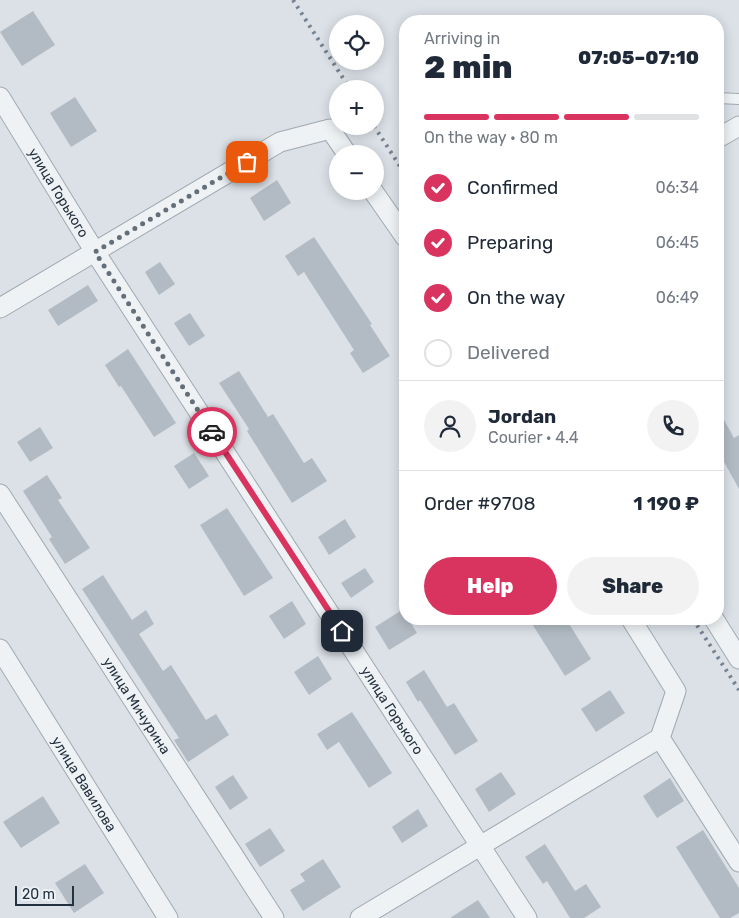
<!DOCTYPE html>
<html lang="en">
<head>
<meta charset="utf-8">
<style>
	:root { --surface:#fff; --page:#f2f2f3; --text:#1f2937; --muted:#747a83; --line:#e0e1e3; --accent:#d9345f }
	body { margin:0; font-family:Rubik,sans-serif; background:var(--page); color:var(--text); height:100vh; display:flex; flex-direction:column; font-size:19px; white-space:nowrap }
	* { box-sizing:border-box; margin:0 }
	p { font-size:16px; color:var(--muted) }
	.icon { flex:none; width:28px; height:28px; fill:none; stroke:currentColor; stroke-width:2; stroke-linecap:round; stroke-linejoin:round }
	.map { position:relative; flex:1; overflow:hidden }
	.side { position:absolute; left:399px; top:15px; width:325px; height:610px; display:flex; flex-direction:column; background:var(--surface); border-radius:20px; box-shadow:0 2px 12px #0003 }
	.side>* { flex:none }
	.buttons { position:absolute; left:329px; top:15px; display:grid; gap:10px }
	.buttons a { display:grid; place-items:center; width:55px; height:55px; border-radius:50%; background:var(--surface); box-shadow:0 2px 12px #0003; font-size:25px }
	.scale { position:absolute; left:15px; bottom:12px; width:59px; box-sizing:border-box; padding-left:5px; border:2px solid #24313e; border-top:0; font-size:14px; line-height:18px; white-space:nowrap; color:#24313e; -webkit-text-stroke:4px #ebf0f5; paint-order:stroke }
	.pin { position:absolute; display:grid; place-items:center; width:42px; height:42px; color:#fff; margin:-21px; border-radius:10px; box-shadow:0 2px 8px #0006 }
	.courier { position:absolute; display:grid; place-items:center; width:50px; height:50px; margin:-25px; border:4px solid #d9345f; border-radius:50%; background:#fff; color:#222; box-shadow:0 1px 6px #0007 }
	.head em { font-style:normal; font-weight:800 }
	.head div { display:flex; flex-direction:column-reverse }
	.head { display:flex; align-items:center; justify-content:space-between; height:85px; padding:0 25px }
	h1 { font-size:32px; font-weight:800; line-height:38px }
	.bar { display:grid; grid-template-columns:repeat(4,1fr); gap:8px 5px; align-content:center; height:60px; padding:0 25px }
	.bar i { height:6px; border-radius:4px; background:var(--line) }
	.bar .current { background:var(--accent) }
	.bar p { grid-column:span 4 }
	.line { display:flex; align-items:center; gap:12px; padding:0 25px; border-top:1px solid var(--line) }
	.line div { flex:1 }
	.round { display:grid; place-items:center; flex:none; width:52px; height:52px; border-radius:26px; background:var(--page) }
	ol { padding:0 25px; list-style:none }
	li { display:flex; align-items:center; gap:15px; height:55px }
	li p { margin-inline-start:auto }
	li .icon { padding:5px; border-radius:50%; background:var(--accent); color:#fff; stroke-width:4 }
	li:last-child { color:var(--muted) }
	li i { width:28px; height:28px; border:2px solid var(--line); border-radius:50% }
	.button { display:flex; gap:10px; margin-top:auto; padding:10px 25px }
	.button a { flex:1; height:58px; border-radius:30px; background:var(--accent); color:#fff; font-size:20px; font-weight:800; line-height:58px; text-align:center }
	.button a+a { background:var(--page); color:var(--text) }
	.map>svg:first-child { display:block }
	.building { fill:#b2bbc4 }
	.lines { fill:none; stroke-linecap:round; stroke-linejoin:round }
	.service-casing { stroke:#a0a9b1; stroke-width:12 }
	.minor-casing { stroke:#a0a9b1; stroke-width:21 }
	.service { stroke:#eef2f5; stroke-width:10 }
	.minor { stroke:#eef2f5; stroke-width:19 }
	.rail { stroke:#748292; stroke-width:4; stroke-dasharray:2.5 5; stroke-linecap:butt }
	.done { stroke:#646f79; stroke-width:5; stroke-dasharray:0 9 }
	.route { stroke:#d9345f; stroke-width:6 }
	.labels { text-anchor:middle; stroke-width:4; stroke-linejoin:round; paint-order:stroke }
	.street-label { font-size:14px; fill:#24313e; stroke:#ebf0f5 }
</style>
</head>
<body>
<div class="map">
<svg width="739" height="918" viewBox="0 0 739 918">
	<rect width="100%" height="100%" fill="#dbe1e7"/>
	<g class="building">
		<path d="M33,11L55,45L22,66L0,32Z"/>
		<path d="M75,97L97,131L71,147L50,113Z"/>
		<path d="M277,180L291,203L264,221L250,198Z"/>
		<path d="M314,237L372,324L370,325L390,356L363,373L350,353L354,350L304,272L298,276L285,256Z"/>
		<path d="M160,262L175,284L159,295L145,272Z"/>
		<path d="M88,285L98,301L58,326L48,310Z"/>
		<path d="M190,313L205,336L189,346L174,323Z"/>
		<path d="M128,349L176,423L154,437L121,386L119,387L105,365Z"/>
		<path d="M239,371L268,417L273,414L304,463L312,458L327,481L292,503L247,431L249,429L219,383Z"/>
		<path d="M718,409L734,438L739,435V489L718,451Z"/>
		<path d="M40,427L53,448L30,462L17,442Z"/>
		<path d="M194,453L209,476L189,489L174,466Z"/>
		<path d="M47,475L62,498L58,500L90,548L65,564L49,539L52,537L23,491Z"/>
		<path d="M227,508L273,578L244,596L200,525Z"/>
		<path d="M345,519L356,537L329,555L318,537Z"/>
		<path d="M365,568L374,582L351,598L341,583Z"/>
		<path d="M103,575L132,620L146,610L154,624L139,634L163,671L171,665L206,720L216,714L229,735L188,762L174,740L179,738L82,589Z"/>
		<path d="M292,601L306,624L284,639L269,616Z"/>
		<path d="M402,610L405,614V619H408L417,633L389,650L375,627Z"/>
		<path d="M529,619H566L591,659L565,676Z"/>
		<path d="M318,656L332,679L309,695L294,672Z"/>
		<path d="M424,670L447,707L454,703L478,741L455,755L420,700L418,702L406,682Z"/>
		<path d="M610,690L625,713L596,732L581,709Z"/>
		<path d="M352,712L392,773L369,788L339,742L327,750L317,734Z"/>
		<path d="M501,772L516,794L489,812L475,789Z"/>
		<path d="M233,775L248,798L230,810L215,787Z"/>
		<path d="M670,778L684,801L657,818L643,796Z"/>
		<path d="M43,796L60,823L21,848L3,822Z"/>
		<path d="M418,809L428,826L402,843L392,827Z"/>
		<path d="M270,828L285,851L260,867L245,844Z"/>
		<path d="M703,830L739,888V913L730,918H720L676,847Z"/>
		<path d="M545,844L575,891L586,884L601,907L584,918H570L547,881L543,884L525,857Z"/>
		<path d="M323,859L341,887L303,911L290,890L305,881L300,874Z"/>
		<path d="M85,864L104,893L74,913L55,883Z"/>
		<path d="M478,900L490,918H450Z"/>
	</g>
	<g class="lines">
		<g class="service-casing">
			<path id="service" d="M718,98L739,99"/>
		</g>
		<g class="minor-casing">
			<g id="minor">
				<path id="s1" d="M0,97L95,252L527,918"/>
				<path d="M718,138L739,126"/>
				<path d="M373,191L405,237"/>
				<path d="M0,308L280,142L330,129L347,154"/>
				<path id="s2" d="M0,494L274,918"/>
				<path d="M631,619L676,691L660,738L739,862"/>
				<path d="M714,619L739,659"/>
				<path id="s3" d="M0,649L168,918"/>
				<path d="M360,918L660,738"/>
			</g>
		</g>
		<use href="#service" class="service"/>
		<use href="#minor" class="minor"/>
		<g class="rail">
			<path d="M293,0L350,89"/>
			<path d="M374,126L405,174"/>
			<path d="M693,619L739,690"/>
		</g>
	</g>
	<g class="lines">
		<path class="done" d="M212,432L95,252L247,162"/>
		<path class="route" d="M212,432L342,631"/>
	</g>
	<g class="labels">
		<g class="street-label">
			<text dy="5" stroke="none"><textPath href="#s1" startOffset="112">улица Горького</textPath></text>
			<text dy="5" stroke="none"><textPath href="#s2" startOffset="252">улица Мичурина</textPath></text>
			<text dy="5" stroke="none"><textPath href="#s1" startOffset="728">улица Горького</textPath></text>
			<text dy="5" stroke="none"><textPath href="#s3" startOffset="159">улица Вавилова</textPath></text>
		</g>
	</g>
</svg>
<div class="buttons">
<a><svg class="icon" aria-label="locate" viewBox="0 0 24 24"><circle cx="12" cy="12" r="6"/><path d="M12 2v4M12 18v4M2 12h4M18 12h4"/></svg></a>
<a>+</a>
<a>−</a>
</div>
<div class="scale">20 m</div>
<div class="pin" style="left:247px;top:162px;background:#ea580c"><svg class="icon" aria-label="bag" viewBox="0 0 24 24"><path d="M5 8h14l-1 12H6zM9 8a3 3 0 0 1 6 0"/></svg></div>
<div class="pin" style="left:342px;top:631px;background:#1f2937"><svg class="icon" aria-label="home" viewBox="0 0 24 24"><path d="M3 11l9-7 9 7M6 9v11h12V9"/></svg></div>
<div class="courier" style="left:212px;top:432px"><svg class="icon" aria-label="car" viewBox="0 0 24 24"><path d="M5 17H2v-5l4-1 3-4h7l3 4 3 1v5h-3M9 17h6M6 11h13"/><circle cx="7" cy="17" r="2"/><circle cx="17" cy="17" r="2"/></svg></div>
<section class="side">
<div class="head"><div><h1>2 min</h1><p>Arriving in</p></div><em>07:05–07:10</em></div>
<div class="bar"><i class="current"></i><i class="current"></i><i class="current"></i><i></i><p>On the way · 80 m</p></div>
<ol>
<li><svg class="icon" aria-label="check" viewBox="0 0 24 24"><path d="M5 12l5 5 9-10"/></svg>Confirmed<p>06:34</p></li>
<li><svg class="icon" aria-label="check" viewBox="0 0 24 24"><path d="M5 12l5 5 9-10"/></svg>Preparing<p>06:45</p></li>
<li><svg class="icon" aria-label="check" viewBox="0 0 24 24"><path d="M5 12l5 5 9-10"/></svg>On the way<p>06:49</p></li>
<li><i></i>Delivered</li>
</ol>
<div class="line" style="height:90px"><a class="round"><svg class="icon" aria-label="person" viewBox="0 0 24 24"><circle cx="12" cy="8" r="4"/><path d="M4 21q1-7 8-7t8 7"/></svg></a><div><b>Jordan</b><p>Courier · 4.4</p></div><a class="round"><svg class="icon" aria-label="phone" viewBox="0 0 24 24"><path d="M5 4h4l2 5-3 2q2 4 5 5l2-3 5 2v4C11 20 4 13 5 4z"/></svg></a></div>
<div class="line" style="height:65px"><div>Order #9708</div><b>1 190 ₽</b></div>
<div class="button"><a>Help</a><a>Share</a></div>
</section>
</div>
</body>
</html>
